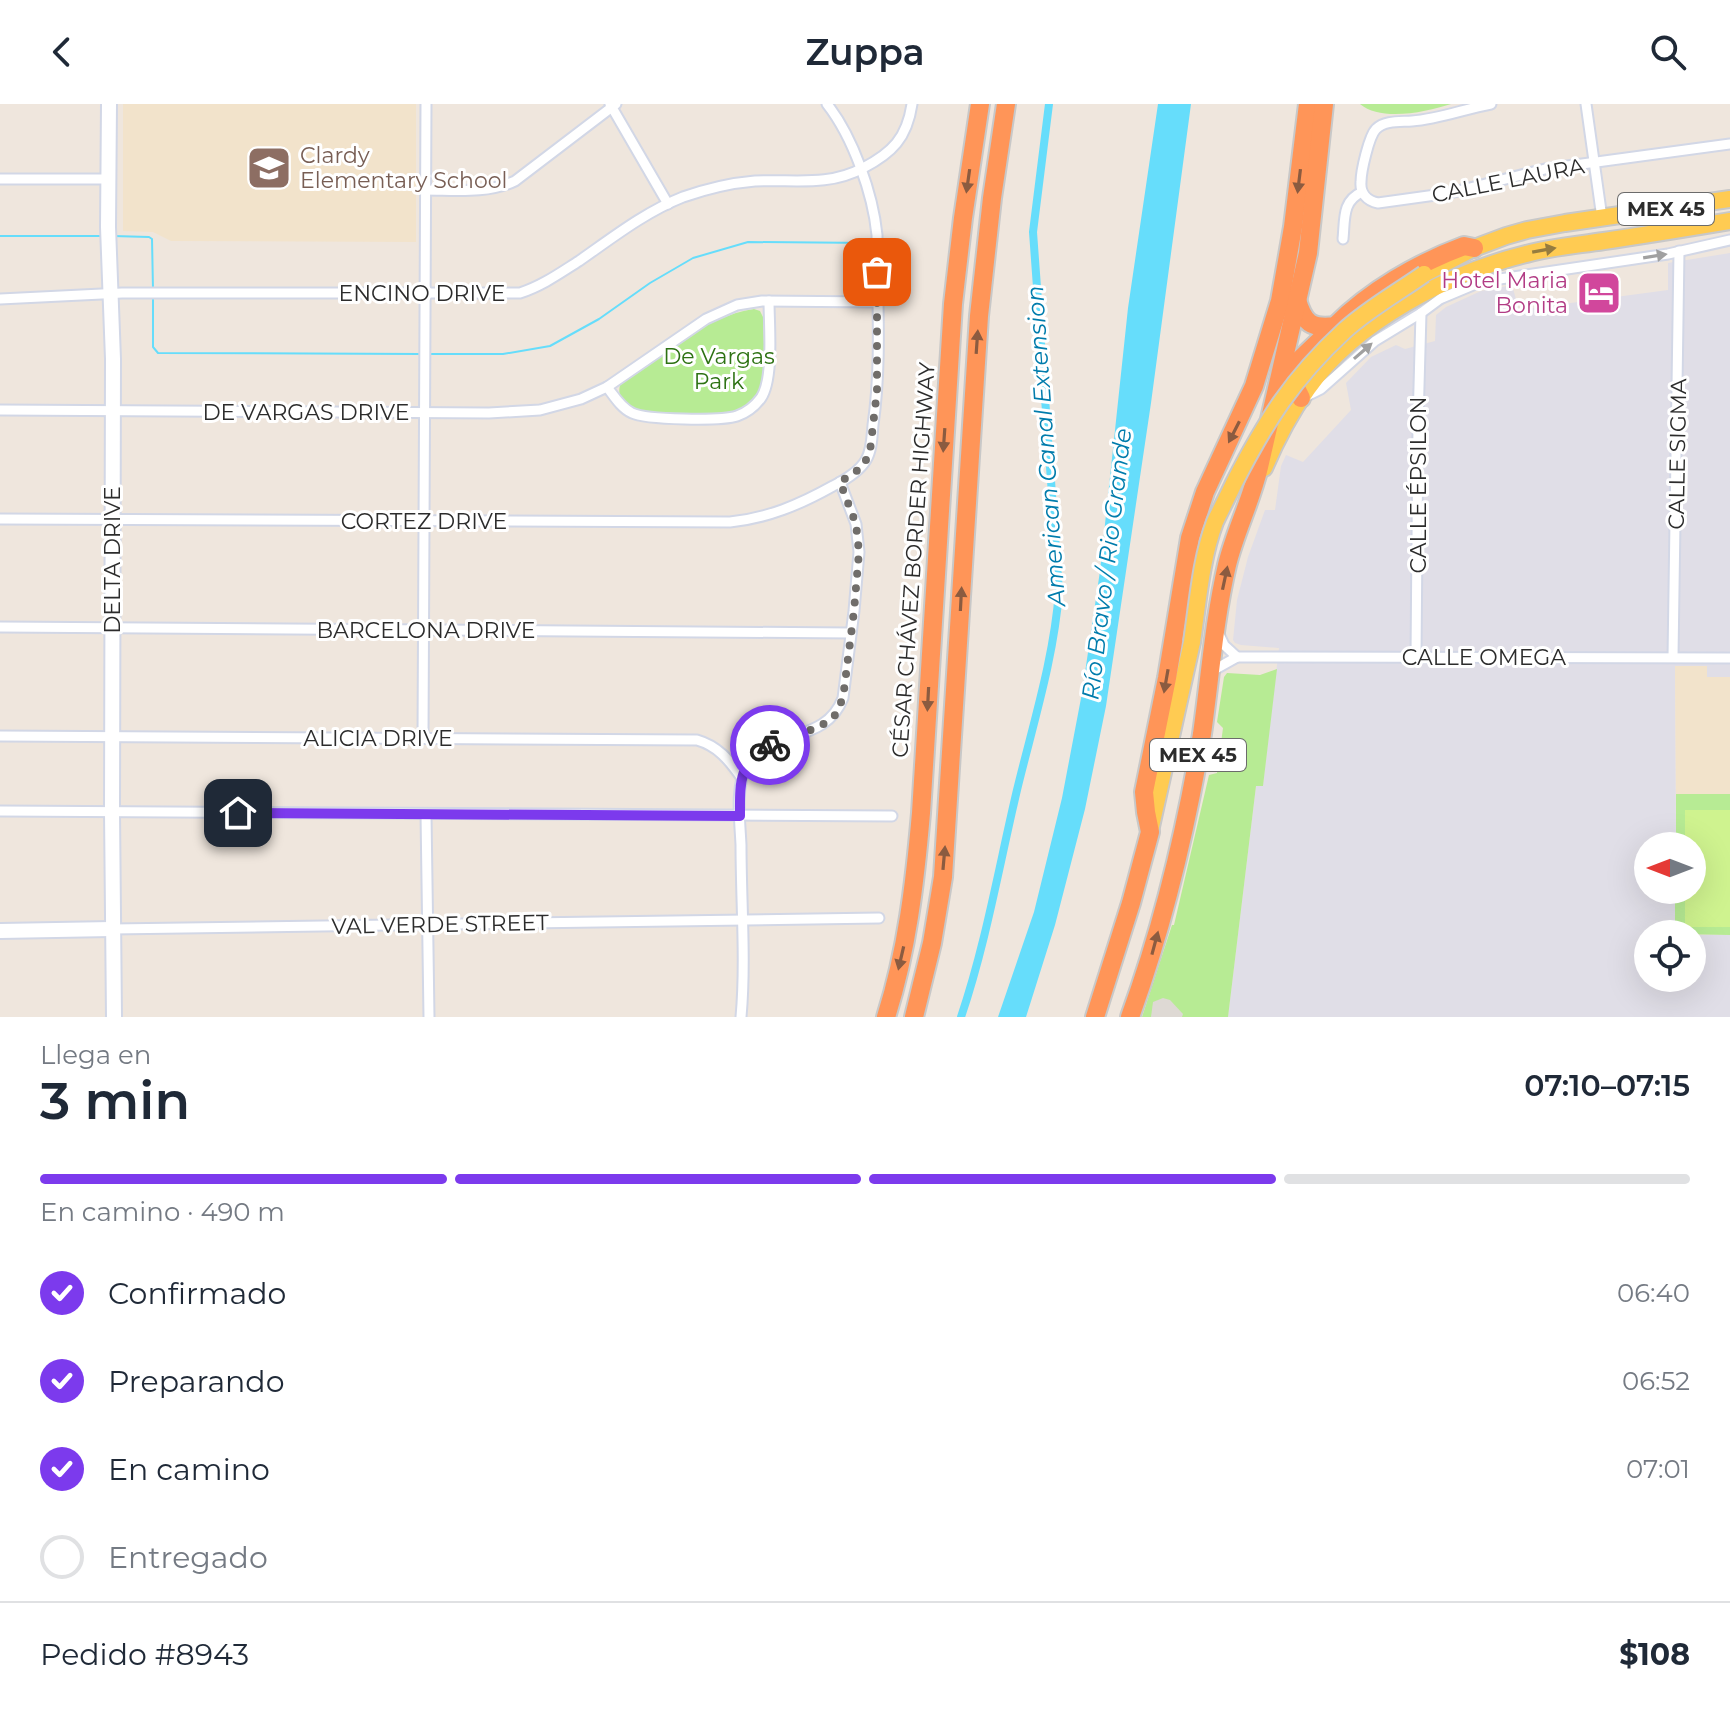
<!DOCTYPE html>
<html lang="es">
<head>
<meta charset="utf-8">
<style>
	:root { --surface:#fff; --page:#f6f6f7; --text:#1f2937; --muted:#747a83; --line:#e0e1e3; --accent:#7c3aed }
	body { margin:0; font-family:Montserrat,sans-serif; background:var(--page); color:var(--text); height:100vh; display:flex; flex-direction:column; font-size:30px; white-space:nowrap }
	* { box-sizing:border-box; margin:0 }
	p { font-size:26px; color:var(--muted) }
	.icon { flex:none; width:44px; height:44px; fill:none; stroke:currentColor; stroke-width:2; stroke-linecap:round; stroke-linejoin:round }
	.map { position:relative; height:913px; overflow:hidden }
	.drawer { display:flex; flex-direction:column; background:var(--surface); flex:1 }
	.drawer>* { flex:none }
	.needle { width:52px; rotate:270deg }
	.fabs { position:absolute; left:1634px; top:728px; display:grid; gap:16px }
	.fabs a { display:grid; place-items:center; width:72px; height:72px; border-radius:50%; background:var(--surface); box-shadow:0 8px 32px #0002; font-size:40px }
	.pin { position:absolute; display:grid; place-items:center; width:68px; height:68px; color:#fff; margin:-34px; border-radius:16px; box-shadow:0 4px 12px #0006 }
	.courier { position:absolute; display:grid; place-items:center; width:80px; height:80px; margin:-40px; border:6px solid #7c3aed; border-radius:50%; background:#fff; color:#222; box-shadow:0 2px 10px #0007 }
	.head em { font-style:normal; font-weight:600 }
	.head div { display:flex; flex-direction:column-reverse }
	.head { display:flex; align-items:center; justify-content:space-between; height:136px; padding:0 40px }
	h1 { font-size:52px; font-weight:600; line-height:60px }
	.bar { display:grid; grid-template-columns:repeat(4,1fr); gap:12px 8px; align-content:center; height:96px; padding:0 40px }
	.bar i { height:10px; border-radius:6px; background:var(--line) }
	.bar .on { background:var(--accent) }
	.bar p { grid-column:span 4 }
	.line { display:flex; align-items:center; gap:20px; padding:0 40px; border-top:2px solid var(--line) }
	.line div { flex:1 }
	ol { padding:0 40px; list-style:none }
	li { display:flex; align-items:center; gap:24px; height:88px }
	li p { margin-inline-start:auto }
	li .icon { padding:8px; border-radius:50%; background:var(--accent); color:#fff; stroke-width:4 }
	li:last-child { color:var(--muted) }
	li i { width:44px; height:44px; border:4px solid var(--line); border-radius:50% }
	header { display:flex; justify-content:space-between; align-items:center; height:104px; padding:0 40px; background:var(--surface); font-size:36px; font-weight:600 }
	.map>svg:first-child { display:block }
	.industrial { fill:#e0dee7 }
	.education { fill:#f2e3cb }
	.green { fill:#b7eb94 }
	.pitch { fill:#cff38f }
	.plaza { fill:#ded9d4 }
	.water { fill:#66ddfb }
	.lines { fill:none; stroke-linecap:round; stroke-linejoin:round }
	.stream { stroke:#66ddfb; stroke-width:2 }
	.canal { stroke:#66ddfb; stroke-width:8 }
	.street-casing { stroke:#d2d7e6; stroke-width:13 }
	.secondary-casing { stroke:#d2d7e6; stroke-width:18 }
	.primary-casing { stroke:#c8c8c8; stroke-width:20 }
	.highway-casing { stroke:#c8c8c8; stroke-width:22 }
	.street { stroke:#fff; stroke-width:9 }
	.secondary { stroke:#fff; stroke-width:14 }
	.primary { stroke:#ffcb52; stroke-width:16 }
	.highway { stroke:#ff9558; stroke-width:18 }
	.primary-bridge-casing { stroke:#c8c8c8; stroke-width:20; stroke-linecap:butt }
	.primary-bridge { stroke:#ffcb52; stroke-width:16 }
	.oneway { fill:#8b5b40 }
	.oneway2 { fill:#967c3f }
	.oneway3 { fill:#a0a0a0 }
	.done { stroke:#706d6a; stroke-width:8; stroke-dasharray:0 14.4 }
	.route { stroke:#7c3aed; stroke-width:10 }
	.labels { text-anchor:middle; stroke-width:6; stroke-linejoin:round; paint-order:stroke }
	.shield { fill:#fff; stroke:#6b6b6b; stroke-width:2 }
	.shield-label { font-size:20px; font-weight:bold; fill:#2c2c2c }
	.education-label { font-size:22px; fill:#785e54; stroke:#fff; text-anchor:start }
	.street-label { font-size:22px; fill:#2c2c2c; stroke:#fff }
	.hotel-label { font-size:22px; fill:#b23c85; stroke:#fff; text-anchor:end }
	.park-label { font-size:22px; fill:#2d7213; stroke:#fff }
	.water-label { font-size:24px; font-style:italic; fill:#007cac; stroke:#fff }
</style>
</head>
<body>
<header><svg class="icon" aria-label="back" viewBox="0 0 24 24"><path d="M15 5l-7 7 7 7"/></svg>Zuppa<svg class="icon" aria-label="search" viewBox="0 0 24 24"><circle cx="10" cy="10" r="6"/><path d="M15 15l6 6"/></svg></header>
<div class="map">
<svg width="1730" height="913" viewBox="0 0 1730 913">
	<rect width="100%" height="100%" fill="#efe6dd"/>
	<path class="industrial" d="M1730,149V573H1707V563H1675L1676,742H1648V786H1675V830H1648V874H1692V831H1730V913H1228L1256,682L1263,681L1279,544L1241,541L1235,539L1233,536L1237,496L1248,453L1265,406H1275L1281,362L1286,351L1303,358L1351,306L1346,279L1371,253L1396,241L1405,245L1435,237L1436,211L1446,203L1481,187L1512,181L1519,206L1668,186V159Z"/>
	<g class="education">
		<path d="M123,0H416V138L171,137L153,128L123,127Z"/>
		<path d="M1675,562H1707V573H1730V690H1676Z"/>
	</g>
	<g class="green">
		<path d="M1360,0H1451C1426,8 1381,18 1360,0Z"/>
		<path d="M754,205L760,207L763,213C763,234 767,260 761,281C759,290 751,300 742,304C726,313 664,310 644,309C629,305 616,297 620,281C662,252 703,213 754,205Z"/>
		<path d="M1277,565L1263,682H1256L1228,913H1142L1172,821H1174L1209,671L1217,669L1223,624L1217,618L1224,573L1227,569L1260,571Z"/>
		<path d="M1676,690H1730V831L1675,830V786H1692V742H1676Z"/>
	</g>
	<path class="pitch" d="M1685,706H1730V823H1685V786H1692V742H1685Z"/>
	<path class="plaza" d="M1163,894L1170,896L1183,910L1182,913H1151L1153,898Z"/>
	<path class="water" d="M1158,0H1191L1151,299L1106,602L1085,705L1055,821L1026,913H998L1034,808L1062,694L1082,589L1100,467L1128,204Z"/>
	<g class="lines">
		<g class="stream">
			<path d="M0,132H103"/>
			<path d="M113,132L149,133L152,135L153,185"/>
			<path d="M153,192V243L158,249L420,250"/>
			<path d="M430,250H503L550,242L599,215L650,179L693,154L748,138L872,139"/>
		</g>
		<path class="canal" d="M961,913C986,839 999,762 1017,686C1033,620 1054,554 1059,487L1033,128L1049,0"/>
		<g class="street-casing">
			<g id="street">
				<path d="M610,0L668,100"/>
				<path d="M1491,0C1464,5 1439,15 1412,17C1401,18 1385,16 1376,25C1369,32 1361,67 1361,78C1360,89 1367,97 1378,99L1450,89L1545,65L1730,40"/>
				<path d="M1586,0L1602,114"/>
				<path d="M0,75H108"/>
				<path d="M425,86C455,86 487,90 515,77L616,0"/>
				<path d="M1343,135C1345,115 1342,97 1362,88"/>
				<path d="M1442,194L1473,181L1493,176L1668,150L1730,136"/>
				<path d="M0,195L122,189H520C542,182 560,169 579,157C612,134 645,108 683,93C706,85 731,79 755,77C792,75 828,83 863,64C892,49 907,34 912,0"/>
				<path d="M607,283C614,292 621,304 632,309C646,316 722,317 737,312C746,309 755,302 761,294C774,275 769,221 769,197"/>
				<path d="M1305,293L1321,285L1375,237L1421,209L1444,192"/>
				<path d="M0,306L489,309L540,306L581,295L607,283L706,215L737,201L762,197L877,198"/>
				<path d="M0,415L730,418C768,414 799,401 833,382C845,376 859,368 866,356C872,346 872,332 873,321C882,258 877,194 877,131C873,90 853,33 827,0"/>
				<path d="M0,523L851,529"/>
				<path d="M1218,528L1224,541L1237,553"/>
				<path d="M1237,553L1730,554"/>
				<path d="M1416,553L1418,319L1421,209"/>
				<path d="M1673,553L1679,147"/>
				<path d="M1212,567L1237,553"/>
				<path d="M0,632L697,636C718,642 729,656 741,673"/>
				<path d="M423,634L426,0"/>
				<path d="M0,707L892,712"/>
				<path d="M426,710L429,913"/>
				<path d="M112,825L879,814"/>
				<path d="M741,913C746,858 741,797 741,741C740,718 735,681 747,662C772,623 825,641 843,594L854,507L859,448L856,420L840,378"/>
			</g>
		</g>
		<g class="secondary-casing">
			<g id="secondary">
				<path d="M109,0L108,123L113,255L112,708L114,913"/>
				<path d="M0,827L112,825"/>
			</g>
		</g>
		<g class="primary-casing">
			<g id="primary">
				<path d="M1424,170L1474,144L1506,132L1527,126L1565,119L1730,95"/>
				<path d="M1264,364C1276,336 1290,309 1308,284C1355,217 1449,169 1526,150C1551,143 1578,141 1604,137C1646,131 1688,124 1730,117"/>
				<path d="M1150,727L1192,538"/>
			</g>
		</g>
		<g class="highway-casing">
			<g id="highway">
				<path d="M1297,196C1304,219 1311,225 1335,222C1370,187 1418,159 1464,142L1474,144"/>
				<path d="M1301,294L1290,272L1292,263L1335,222"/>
				<path d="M886,913C907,847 915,778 921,709L953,200L963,114L980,0"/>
				<path d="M914,913L932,839L943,773L979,212L992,94L1006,0"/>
				<path d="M1095,913L1131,799L1150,728L1146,708L1144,688L1167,574L1190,434L1205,388L1254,282L1280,197L1293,123L1308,0"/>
				<path d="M1130,913C1163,822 1186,726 1202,630C1210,574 1214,517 1227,461C1235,428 1251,397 1259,363L1308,149L1324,0"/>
			</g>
		</g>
		<use href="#street" class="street"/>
		<use href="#secondary" class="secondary"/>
		<use href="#primary" class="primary"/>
		<use href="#highway" class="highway"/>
		<g class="primary-bridge-casing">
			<path id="primary-bridge" d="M1192,538C1198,498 1201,455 1215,418C1221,405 1228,392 1234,379C1265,318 1293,274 1344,227C1368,205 1397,189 1424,170"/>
		</g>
		<use href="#primary-bridge" class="primary-bridge"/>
	</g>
	<defs><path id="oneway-solid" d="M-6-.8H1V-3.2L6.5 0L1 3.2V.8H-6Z" transform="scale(2)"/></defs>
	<g class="oneway">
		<use href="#oneway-solid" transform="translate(968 77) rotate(98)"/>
		<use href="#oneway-solid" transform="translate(1299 77) rotate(97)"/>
		<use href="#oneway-solid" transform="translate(977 238) rotate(-86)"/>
		<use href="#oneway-solid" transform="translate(1234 328) rotate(117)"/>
		<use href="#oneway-solid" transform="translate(944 336) rotate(94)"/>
		<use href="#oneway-solid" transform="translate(1225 474) rotate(-78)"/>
		<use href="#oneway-solid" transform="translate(961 495) rotate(-87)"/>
		<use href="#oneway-solid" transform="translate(1166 577) rotate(100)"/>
		<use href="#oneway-solid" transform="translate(928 595) rotate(93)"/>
		<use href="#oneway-solid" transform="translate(944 754) rotate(-85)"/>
		<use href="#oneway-solid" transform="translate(1155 839) rotate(-75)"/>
		<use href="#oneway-solid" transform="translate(901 854) rotate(103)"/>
	</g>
	<use class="oneway2" href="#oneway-solid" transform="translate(1544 146) rotate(-10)"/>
	<g class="oneway3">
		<use href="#oneway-solid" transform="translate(1655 152) rotate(-9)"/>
		<use href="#oneway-solid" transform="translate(1363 247) rotate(-41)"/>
	</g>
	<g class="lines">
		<path class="done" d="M770,641L821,622L835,611L843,594L854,507L859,448L856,420L840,378L858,366L865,358L870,347L877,287V168"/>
		<path class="route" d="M238,709L740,712C740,679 738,659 770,641"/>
	</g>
	<defs>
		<g id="school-square" transform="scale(2.3)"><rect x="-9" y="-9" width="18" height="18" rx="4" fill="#8d6e63" stroke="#fff"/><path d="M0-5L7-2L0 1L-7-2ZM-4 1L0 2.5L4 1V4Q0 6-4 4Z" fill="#fff"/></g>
		<g id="hotel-square" transform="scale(2.3)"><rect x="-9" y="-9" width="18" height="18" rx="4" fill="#d1479c" stroke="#fff"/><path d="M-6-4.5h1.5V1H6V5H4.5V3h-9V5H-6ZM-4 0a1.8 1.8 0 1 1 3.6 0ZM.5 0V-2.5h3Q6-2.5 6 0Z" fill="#fff"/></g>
	</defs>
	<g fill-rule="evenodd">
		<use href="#school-square" x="269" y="64"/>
		<use href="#hotel-square" x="1599" y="189"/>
	</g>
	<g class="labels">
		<g class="shield">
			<rect x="1618" y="89" width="96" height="32" rx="6"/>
			<rect x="1150" y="635" width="96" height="32" rx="6"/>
		</g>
		<g class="shield-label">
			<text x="1666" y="112">MEX 45</text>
			<text x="1198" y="658">MEX 45</text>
		</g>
		<g class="education-label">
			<text x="300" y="59">Clardy<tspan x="300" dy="25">Elementary School</tspan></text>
		</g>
		<g class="street-label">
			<text transform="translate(1508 76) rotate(-11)" y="8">CALLE LAURA</text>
			<text x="422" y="197">ENCINO DRIVE</text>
			<text x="306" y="316">DE VARGAS DRIVE</text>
			<text transform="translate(1677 350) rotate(-89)" y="8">CALLE SIGMA</text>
			<text transform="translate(1418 381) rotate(-90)" y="8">CALLE ÉPSILON</text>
			<text x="424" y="425">CORTEZ DRIVE</text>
			<text transform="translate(112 456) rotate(-90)" y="8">DELTA DRIVE</text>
			<text transform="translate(913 456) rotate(-86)" y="8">CÉSAR CHÁVEZ BORDER HIGHWAY</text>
			<text x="426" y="534">BARCELONA DRIVE</text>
			<text x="1484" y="561">CALLE OMEGA</text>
			<text x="378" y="642">ALICIA DRIVE</text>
			<text transform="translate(440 820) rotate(-1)" y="8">VAL VERDE STREET</text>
		</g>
		<g class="hotel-label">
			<text x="1568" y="184">Hotel Maria<tspan x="1568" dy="25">Bonita</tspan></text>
		</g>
		<g class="park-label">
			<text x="719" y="260">De Vargas<tspan x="719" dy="25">Park</tspan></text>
		</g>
		<g class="water-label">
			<text transform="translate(1046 342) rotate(-94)" y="8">American Canal Extension</text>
			<text transform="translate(1107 460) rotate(-83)" y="8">Río Bravo / Rio Grande</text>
		</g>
	</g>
</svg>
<div class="fabs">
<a><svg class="needle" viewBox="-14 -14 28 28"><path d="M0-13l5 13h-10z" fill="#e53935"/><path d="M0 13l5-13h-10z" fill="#747a83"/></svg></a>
<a><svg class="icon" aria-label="locate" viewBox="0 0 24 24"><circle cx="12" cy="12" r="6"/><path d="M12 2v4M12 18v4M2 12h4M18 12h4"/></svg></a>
</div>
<div class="pin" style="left:877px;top:168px;background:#ea580c"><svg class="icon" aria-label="bag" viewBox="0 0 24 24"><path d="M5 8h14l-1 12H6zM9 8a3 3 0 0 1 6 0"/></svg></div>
<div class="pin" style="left:238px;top:709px;background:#1f2937"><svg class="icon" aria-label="home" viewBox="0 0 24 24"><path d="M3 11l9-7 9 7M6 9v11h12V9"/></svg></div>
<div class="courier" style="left:770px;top:641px"><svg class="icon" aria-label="bike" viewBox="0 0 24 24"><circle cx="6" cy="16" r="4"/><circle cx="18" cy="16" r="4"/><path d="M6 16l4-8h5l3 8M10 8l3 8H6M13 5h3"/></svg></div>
</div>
<section class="drawer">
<div class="head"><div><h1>3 min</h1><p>Llega en</p></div><em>07:10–07:15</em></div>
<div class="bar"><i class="on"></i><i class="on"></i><i class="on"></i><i></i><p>En camino · 490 m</p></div>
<ol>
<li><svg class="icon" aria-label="check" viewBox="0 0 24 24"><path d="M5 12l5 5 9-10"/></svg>Confirmado<p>06:40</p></li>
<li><svg class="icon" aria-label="check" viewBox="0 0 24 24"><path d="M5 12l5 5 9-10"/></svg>Preparando<p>06:52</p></li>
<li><svg class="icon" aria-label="check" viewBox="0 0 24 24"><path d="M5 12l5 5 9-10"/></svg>En camino<p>07:01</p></li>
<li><i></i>Entregado</li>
</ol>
<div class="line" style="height:104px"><div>Pedido #8943</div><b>$108</b></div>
</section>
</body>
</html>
